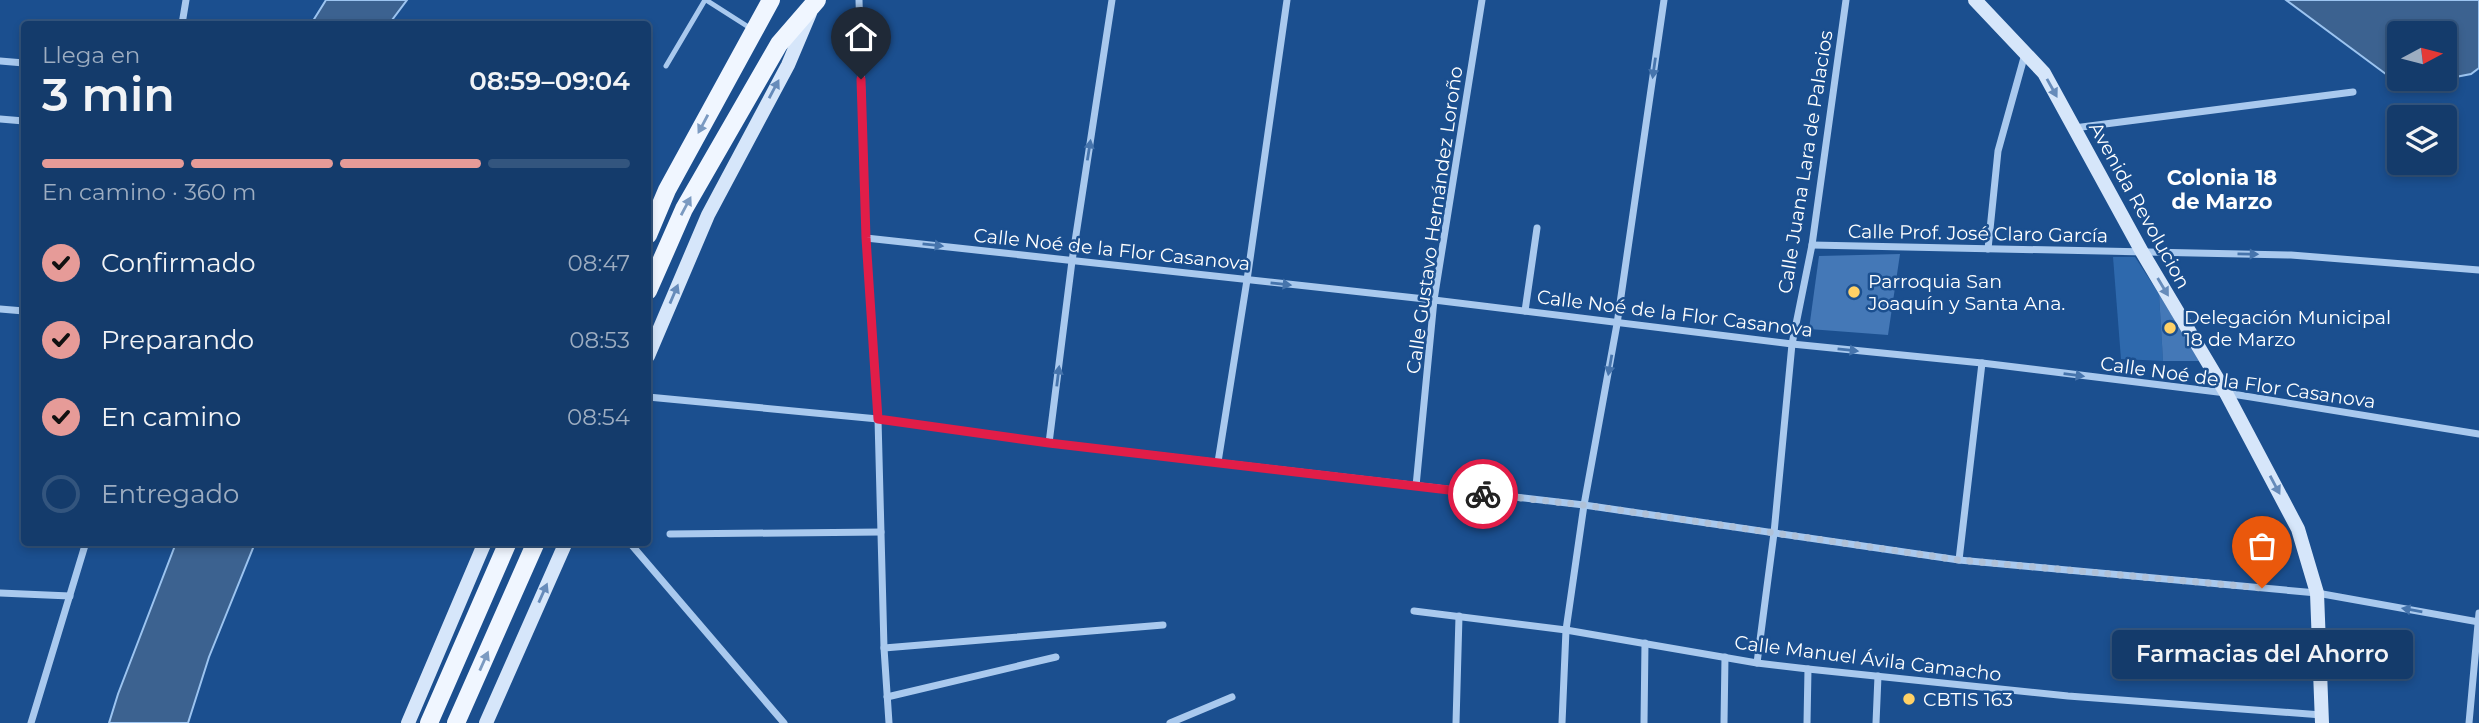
<!DOCTYPE html>
<html lang="es">
<head>
<meta charset="utf-8">
<style>
	:root { --surface:#143b6b; --page:#214673; --text:#f1f3f6; --muted:#9dadc1; --line:#33557e; --accent:#e69b98 }
	body { margin:0; font-family:Montserrat,sans-serif; background:var(--page); color:var(--text); height:100vh; display:flex; flex-direction:column; font-size:26px; white-space:nowrap }
	* { box-sizing:border-box; margin:0 }
	p { font-size:23px; color:var(--muted) }
	.icon { flex:none; width:38px; height:38px; fill:none; stroke:currentColor; stroke-width:2; stroke-linecap:round; stroke-linejoin:round }
	.map { position:relative; flex:1; overflow:hidden }
	.side { position:absolute; left:21px; top:21px; width:630px; height:525px; display:flex; flex-direction:column; background:var(--surface); border-radius:7px; box-shadow:0 4px 10px #0003,0 0 0 2px var(--line) }
	.side>* { flex:none }
	.needle { width:46px; rotate:83deg }
	.tools { position:absolute; left:2387px; top:21px; display:grid; gap:14px }
	.tools a { display:grid; place-items:center; width:70px; height:70px; border-radius:7px; background:var(--surface); box-shadow:0 4px 10px #0003,0 0 0 2px var(--line); font-size:35px }
	.pin { position:absolute; display:grid; place-items:center; width:60px; height:60px; color:#fff; margin:-72px -30px; border-radius:50% 50% 50% 0; rotate:-45deg; box-shadow:0 0 7px #0007 }
	.pin .icon { rotate:45deg }
	.courier { position:absolute; display:grid; place-items:center; width:70px; height:70px; margin:-35px; border:5px solid #e11d48; border-radius:50%; background:#fff; color:#222; box-shadow:0 2px 9px #0007 }
	.bubble { position:absolute; height:49px; border-radius:7px; background:var(--surface); box-shadow:0 4px 10px #0003,0 0 0 2px var(--line); font-size:23px; font-weight:600; line-height:49px; text-align:center }
	.overview em { font-style:normal; font-weight:600 }
	.overview div { display:flex; flex-direction:column-reverse }
	.overview { display:flex; align-items:center; justify-content:space-between; height:119px; padding:0 21px }
	h1 { font-size:46px; font-weight:600; line-height:52px }
	.bar { display:grid; grid-template-columns:repeat(4,1fr); gap:10px 7px; align-content:center; height:84px; padding:0 21px }
	.bar i { height:9px; border-radius:5px; background:var(--line) }
	.bar .current { background:var(--accent) }
	.bar p { grid-column:span 4 }
	ol { padding:0 21px; list-style:none }
	li { display:flex; align-items:center; gap:21px; height:77px }
	li p { margin-inline-start:auto }
	li .icon { padding:7px; border-radius:50%; background:var(--accent); color:#111; stroke-width:4 }
	li:last-child { color:var(--muted) }
	li i { width:38px; height:38px; border:4px solid var(--line); border-radius:50% }
	.map>svg:first-child { display:block }
	.green { fill:#2e69ad }
	.water { fill:#3c6290; stroke:#9cc4f0; stroke-width:2 }
	.building { fill:#4478b7 }
	.lines { fill:none; stroke-linecap:round; stroke-linejoin:round }
	.lane { stroke:#a9c9ee; stroke-width:5 }
	.street { stroke:#a9c9ee; stroke-width:7 }
	.secondary { stroke:#d6e6fa; stroke-width:14 }
	.primary { stroke:#f0f6ff; stroke-width:18 }
	.oneway { fill:#4674ac }
	.oneway2 { fill:#668bba }
	.oneway3 { fill:#7b9ac1 }
	.done { stroke:#afc1d8; stroke-width:7; stroke-dasharray:0 12.6 }
	.route { stroke:#e11d48; stroke-width:9 }
	.poi-dot { fill:#ffd166; stroke:#1b4f8f; stroke-width:2.5 }
	.labels { text-anchor:middle; stroke-width:5; stroke-linejoin:round; paint-order:stroke }
	.street-label { font-size:19px; fill:#fff; stroke:#1b4f8f }
	.poi-label { font-size:19px; fill:#fff; stroke:#1b4f8f; text-anchor:start }
	.neighbourhood-label { font-size:21px; font-weight:bold; fill:#fff; stroke:#1b4f8f }
</style>
</head>
<body>
<div class="map">
<svg width="2479" height="723" viewBox="0 0 2479 723">
	<rect width="100%" height="100%" fill="#1b4f8f"/>
	<path class="green" d="M2113,257H2135L2159,294L2163,361L2121,359Z"/>
	<g class="water">
		<path d="M326,0H407L389,24H311Z"/>
		<path d="M2286,0H2479V68L2471,74L2445,79V33H2399V79H2444L2402,86Z"/>
		<path d="M176,543H255L209,657L188,723H109L118,694Z"/>
	</g>
	<g class="building">
		<path d="M1900,254L1888,335L1809,329L1819,256Z"/>
		<path d="M2159,294L2199,361H2163Z"/>
	</g>
	<g class="lines">
		<g class="lane">
			<path d="M706,0L750,28"/>
			<path d="M666,66L705,0"/>
		</g>
		<g class="street">
			<path d="M859,0L866,238L878,419L884,648L889,723"/>
			<path d="M182,24L186,0"/>
			<path d="M0,61L24,63"/>
			<path d="M0,119L24,121"/>
			<path d="M2074,128L2353,92"/>
			<path d="M866,238L1434,300L1792,344L1982,363L2226,393L2479,434"/>
			<path d="M1812,245L2291,255L2479,270"/>
			<path d="M1988,249L1998,151L2025,54"/>
			<path d="M0,309L24,311"/>
			<path d="M1525,311L1537,228"/>
			<path d="M648,397L878,419L1049,443L1584,505L1959,560L2317,593L2479,622"/>
			<path d="M1049,443L1072,261L1112,0"/>
			<path d="M1218,462L1247,280L1287,0"/>
			<path d="M1416,486L1434,300L1482,0"/>
			<path d="M670,534L881,532"/>
			<path d="M629,542L784,723"/>
			<path d="M1959,560L1982,363"/>
			<path d="M0,593L70,596"/>
			<path d="M1414,611L1566,630L1757,663L1808,669L2068,696L2322,715"/>
			<path d="M884,648L1163,625"/>
			<path d="M1757,663L1774,533L1792,344L1812,245L1846,0"/>
			<path d="M887,697L1056,657"/>
			<path d="M31,723L86,542"/>
			<path d="M1170,723L1232,697"/>
			<path d="M1456,723L1459,616"/>
			<path d="M1562,723L1566,630L1584,505L1617,324L1664,0"/>
			<path d="M1644,723L1645,643"/>
			<path d="M1724,723L1725,657"/>
			<path d="M1807,723L1808,669"/>
			<path d="M1876,723L1878,676"/>
			<path d="M2469,723L2479,613"/>
		</g>
		<g class="secondary">
			<path d="M1975,0L2044,73L2142,252L2226,393L2298,529L2317,593L2322,723"/>
			<path d="M648,356L708,215L788,65L810,13"/>
			<path d="M408,723L485,542"/>
			<path d="M486,723L566,542"/>
		</g>
		<g class="primary">
			<path d="M648,235L667,190L771,0"/>
			<path d="M648,291L684,209L779,44L817,0"/>
			<path d="M429,723L508,542"/>
			<path d="M456,723L536,542"/>
		</g>
	</g>
	<defs><path id="oneway-solid" d="M-6-.8H1V-3.2L6.5 0L1 3.2V.8H-6Z" transform="scale(1.75)"/></defs>
	<g class="oneway">
		<use href="#oneway-solid" transform="translate(1654 68) rotate(98)"/>
		<use href="#oneway-solid" transform="translate(1089 150) rotate(-81)"/>
		<use href="#oneway-solid" transform="translate(933 245) rotate(6)"/>
		<use href="#oneway-solid" transform="translate(2248 254) rotate(1)"/>
		<use href="#oneway-solid" transform="translate(1281 284) rotate(6)"/>
		<use href="#oneway-solid" transform="translate(1848 350) rotate(6)"/>
		<use href="#oneway-solid" transform="translate(1610 365) rotate(100)"/>
		<use href="#oneway-solid" transform="translate(2074 375) rotate(7)"/>
		<use href="#oneway-solid" transform="translate(1058 376) rotate(-83)"/>
		<use href="#oneway-solid" transform="translate(2412 610) rotate(-170)"/>
	</g>
	<g class="oneway2">
		<use href="#oneway-solid" transform="translate(2052 88) rotate(61)"/>
		<use href="#oneway-solid" transform="translate(774 89) rotate(-62)"/>
		<use href="#oneway-solid" transform="translate(2163 287) rotate(59)"/>
		<use href="#oneway-solid" transform="translate(674 294) rotate(-67)"/>
		<use href="#oneway-solid" transform="translate(2275 485) rotate(62)"/>
		<use href="#oneway-solid" transform="translate(543 593) rotate(-66)"/>
	</g>
	<g class="oneway3">
		<use href="#oneway-solid" transform="translate(703 124) rotate(118)"/>
		<use href="#oneway-solid" transform="translate(686 206) rotate(-62)"/>
		<use href="#oneway-solid" transform="translate(484 661) rotate(-66)"/>
	</g>
	<g class="lines">
		<path class="done" d="M1483,494L1584,505L1959,560L2262,588"/>
		<path class="route" d="M861,79L866,238L878,419L1049,443L1483,494"/>
	</g>
	<g class="poi-dot">
		<circle cx="1854" cy="292" r="7"/>
		<circle cx="2170" cy="328" r="7"/>
		<circle cx="1909" cy="699" r="7"/>
	</g>
	<g class="labels">
		<g class="street-label">
			<text transform="translate(1805 162) rotate(-81)" y="7">Calle Juana Lara de Palacios</text>
			<text transform="translate(2140 205) rotate(61)" y="7">Avenida Revolucion</text>
			<text transform="translate(1434 220) rotate(-82)" y="7">Calle Gustavo Hernández Loroño</text>
			<text transform="translate(1978 233) rotate(1)" y="7">Calle Prof. José Claro García</text>
			<text transform="translate(1112 249) rotate(6)" y="7">Calle Noé de la Flor Casanova</text>
			<text transform="translate(1675 313) rotate(7)" y="7">Calle Noé de la Flor Casanova</text>
			<text transform="translate(2238 382) rotate(8)" y="7">Calle Noé de la Flor Casanova</text>
			<text transform="translate(1868 658) rotate(7)" y="7">Calle Manuel Ávila Camacho</text>
		</g>
		<g class="poi-label">
			<text x="1868" y="288">Parroquia San<tspan x="1868" dy="22">Joaquín y Santa Ana.</tspan></text>
			<text x="2184" y="324">Delegación Municipal<tspan x="2184" dy="22">18 de Marzo</tspan></text>
			<text x="1923" y="706">CBTIS 163</text>
		</g>
		<g class="neighbourhood-label">
			<text x="2222" y="185">Colonia 18<tspan x="2222" dy="24">de Marzo</tspan></text>
		</g>
	</g>
</svg>
<div class="tools">
<a><svg class="needle" viewBox="-14 -14 28 28"><path d="M0-13l5 13h-10z" fill="#e53935"/><path d="M0 13l5-13h-10z" fill="#9dadc1"/></svg></a>
<a><svg class="icon" aria-label="layers" viewBox="0 0 24 24"><path d="M12 4l9 5-9 5-9-5zM3 14l9 5 9-5"/></svg></a>
</div>
<div class="pin" style="left:2262px;top:588px;background:#ea580c"><svg class="icon" aria-label="bag" viewBox="0 0 24 24"><path d="M5 8h14l-1 12H6zM9 8a3 3 0 0 1 6 0"/></svg></div>
<div class="pin" style="left:861px;top:79px;background:#1f2937"><svg class="icon" aria-label="home" viewBox="0 0 24 24"><path d="M3 11l9-7 9 7M6 9v11h12V9"/></svg></div>
<div class="courier" style="left:1483px;top:494px"><svg class="icon" aria-label="bike" viewBox="0 0 24 24"><circle cx="6" cy="16" r="4"/><circle cx="18" cy="16" r="4"/><path d="M6 16l4-8h5l3 8M10 8l3 8H6M13 5h3"/></svg></div>
<div class="bubble" style="left:2112px;top:630px;width:301px">Farmacias del Ahorro</div>
<section class="side">
<div class="overview"><div><h1>3 min</h1><p>Llega en</p></div><em>08:59–09:04</em></div>
<div class="bar"><i class="current"></i><i class="current"></i><i class="current"></i><i></i><p>En camino · 360 m</p></div>
<ol>
<li><svg class="icon" aria-label="check" viewBox="0 0 24 24"><path d="M5 12l5 5 9-10"/></svg>Confirmado<p>08:47</p></li>
<li><svg class="icon" aria-label="check" viewBox="0 0 24 24"><path d="M5 12l5 5 9-10"/></svg>Preparando<p>08:53</p></li>
<li><svg class="icon" aria-label="check" viewBox="0 0 24 24"><path d="M5 12l5 5 9-10"/></svg>En camino<p>08:54</p></li>
<li><i></i>Entregado</li>
</ol>
</section>
</div>
</body>
</html>
